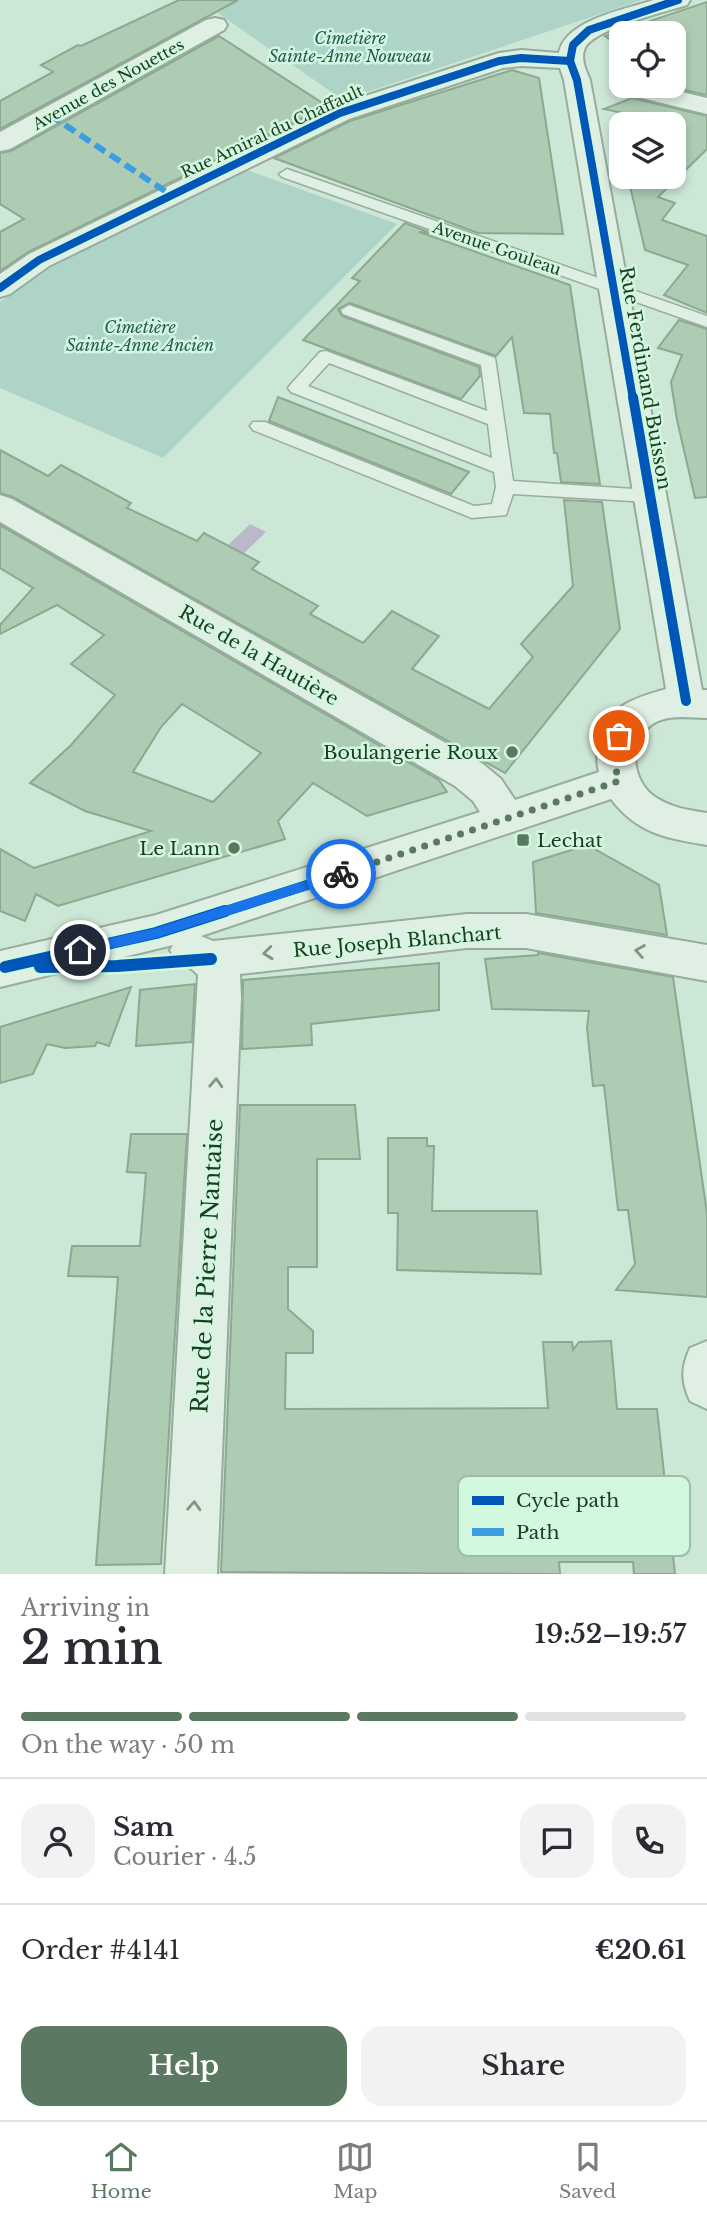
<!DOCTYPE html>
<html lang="en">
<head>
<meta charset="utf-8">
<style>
	:root { --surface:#fff; --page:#f2f2f3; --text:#2b2b33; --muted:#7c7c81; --line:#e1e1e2; --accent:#5b7860 }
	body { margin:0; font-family:"Libre Baskerville",serif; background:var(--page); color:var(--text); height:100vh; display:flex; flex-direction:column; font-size:26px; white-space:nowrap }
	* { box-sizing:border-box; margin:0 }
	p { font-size:23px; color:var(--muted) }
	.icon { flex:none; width:38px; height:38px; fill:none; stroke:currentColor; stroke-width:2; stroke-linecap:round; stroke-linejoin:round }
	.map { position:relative; height:1574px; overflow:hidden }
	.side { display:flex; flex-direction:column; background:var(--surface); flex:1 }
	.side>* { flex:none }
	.buttons { position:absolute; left:609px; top:21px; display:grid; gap:14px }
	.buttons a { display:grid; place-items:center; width:77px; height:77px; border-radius:14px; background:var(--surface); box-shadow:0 4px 10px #0003; font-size:35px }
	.pin { position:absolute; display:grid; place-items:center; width:60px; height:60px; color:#fff; margin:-30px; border:4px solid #fff; border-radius:50%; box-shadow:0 2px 7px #0007 }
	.courier { position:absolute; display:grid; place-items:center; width:70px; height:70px; margin:-35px; border:5px solid #1a73e8; border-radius:50%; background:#fff; color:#222; box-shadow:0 2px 9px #0007 }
	.overview em { font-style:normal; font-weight:600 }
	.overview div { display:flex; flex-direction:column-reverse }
	.overview { display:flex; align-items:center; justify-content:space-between; height:119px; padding:0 21px }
	h1 { font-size:46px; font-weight:600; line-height:52px }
	.bar { display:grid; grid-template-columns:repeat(4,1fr); gap:10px 7px; align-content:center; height:84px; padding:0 21px }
	.bar i { height:9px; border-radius:5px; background:var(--line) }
	.bar .on { background:var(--accent) }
	.bar p { grid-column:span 4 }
	.line { display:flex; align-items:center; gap:18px; padding:0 21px; border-top:2px solid var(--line) }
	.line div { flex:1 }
	.round { display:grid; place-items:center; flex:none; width:74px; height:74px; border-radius:21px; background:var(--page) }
	.cta { display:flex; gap:14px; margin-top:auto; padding:14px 21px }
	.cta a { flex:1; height:80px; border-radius:21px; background:var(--accent); color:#fff; font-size:28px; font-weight:600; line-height:80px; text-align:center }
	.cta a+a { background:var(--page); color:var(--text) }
	.tab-bar { display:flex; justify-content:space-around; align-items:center; height:98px; border-top:2px solid var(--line); background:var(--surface); font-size:19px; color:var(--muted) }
	.tab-bar a { display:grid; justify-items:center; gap:4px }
	.tab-bar .on { color:var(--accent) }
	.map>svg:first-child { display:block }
	.cemetery { fill:#aed4c7 }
	.water { fill:#b9b9c9 }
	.building { fill:#aecbb3; stroke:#8ca891; stroke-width:2; fill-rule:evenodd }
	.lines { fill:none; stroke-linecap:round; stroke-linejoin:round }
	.lane-casing { stroke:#96ac9c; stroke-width:3 }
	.street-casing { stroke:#96ac9c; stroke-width:4 }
	.lane { fill:#dfefe4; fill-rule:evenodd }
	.street { fill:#dfefe4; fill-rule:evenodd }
	.quiet { stroke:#3c9ee0; stroke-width:6; stroke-dasharray:12 6; stroke-linecap:butt }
	.cycleway-far2-casing { stroke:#d2f8e0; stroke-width:11 }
	.cycleway-far1-casing { stroke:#d2f8e0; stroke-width:14 }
	.cycleway-casing { stroke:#d2f8e0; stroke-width:17 }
	.cycleway-far2 { stroke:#0057b8; stroke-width:8 }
	.cycleway-far1 { stroke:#0057b8; stroke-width:10 }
	.cycleway { stroke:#0057b8; stroke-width:12 }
	.oneway { stroke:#7e9682 }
	.route { fill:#1a73e8 }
	.done { stroke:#5b7860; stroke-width:7; stroke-dasharray:0 12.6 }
	.poi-dot { fill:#5b7860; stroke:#d2f8e0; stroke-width:2.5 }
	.labels { text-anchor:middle; stroke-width:5; stroke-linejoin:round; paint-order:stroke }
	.far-park-label { font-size:16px; font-style:italic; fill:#225a54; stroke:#d2f8e0 }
	.far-street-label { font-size:16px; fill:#1d3c21; stroke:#d2f8e0 }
	.street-label { font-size:19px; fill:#1d3c21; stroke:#d2f8e0 }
	.poi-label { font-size:19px; fill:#1d3c21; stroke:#d2f8e0; text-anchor:end }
	.near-street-label { font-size:23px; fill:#1d3c21; stroke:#d2f8e0 }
	.key { fill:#d2f8e0; stroke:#9cc0a7; stroke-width:2 }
	.key-label { font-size:19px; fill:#1d3c21 }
</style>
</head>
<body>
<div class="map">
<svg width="707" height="1574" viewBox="0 0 707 1574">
	<rect width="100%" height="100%" fill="#cde7d6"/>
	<g class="cemetery">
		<path d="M199,0H642L343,100Z"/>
		<path d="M244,169L397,224L163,458L0,388V302L42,272Z"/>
	</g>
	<path class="water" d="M250,524L266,532L239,558L223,550Z"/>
	<g class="building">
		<path d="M179,0H238L0,129V101L53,72L41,65L78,45L81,46Z"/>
		<path d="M707,2V95L667,86H674V33H621V48L605,36Z"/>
		<path d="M219,36L327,106L28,252L0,271V232L24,219L0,204V153L11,151Z"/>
		<path d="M512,70L539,78L563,234L478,233L274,158L350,121Z"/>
		<path d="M632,98L707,116V149L658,197L675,203L662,220L707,236V313L664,295L688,265L645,250L630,186L636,177H674V124L604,109Z"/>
		<path d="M405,223L431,233L419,232L570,285L600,484L561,482L557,453H554L550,414L524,413L512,337L496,356L350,303L338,309L342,316L479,367L480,376L461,399L303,340L360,281L352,278Z"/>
		<path d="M679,320L707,329V497L695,498L677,420L671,382L682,355L658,348Z"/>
		<path d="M278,397L447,463L469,472L451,494L269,421Z"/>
		<path d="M0,450L48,476L61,465L131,503L127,508L197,541L204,533L259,562L252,569L318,606L310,614L363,643L392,611L439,636L412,669L489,709L533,657L521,644L573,586L564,500L602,502L620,629L505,773L13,497L0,493Z"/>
		<path d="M0,525L439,780L447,792L367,816L313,783L278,821L285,839L58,906L36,894L25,921L0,911V849L34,868L151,831L85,811L30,783L71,745L115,695L71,664L104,635L57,605L0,634V625L33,588L0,568ZM182,704L261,753L213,802L133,772L161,727Z"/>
		<path d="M584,846H589L659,885L667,935L536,913L533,862Z"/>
		<path d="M538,953L673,977L707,1213V1297L616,1290L635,1264L628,1210H618L604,1085L593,1086L587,1027L589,1011L492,1009L485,959L538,955Z"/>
		<path d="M439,963V1010L311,1024L312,1045L242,1049L243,980Z"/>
		<path d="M195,984L192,1042L136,1046L140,990Z"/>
		<path d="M131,987L109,1046L97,1042L95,1046L65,1048L47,1044L33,1074L0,1083V1027Z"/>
		<path d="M240,1105H355L360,1159H317V1267H288V1309L313,1331V1353H286L285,1409L548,1408L543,1342H572L573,1350L579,1342L611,1341L617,1409H657L675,1574H634L633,1562H559L560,1574L221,1572Z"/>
		<path d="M131,1134H187L161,1564L96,1565L118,1277L68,1276L72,1246H140L146,1173L127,1172Z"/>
		<path d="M388,1138H427V1146H434L432,1211H537L541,1274L397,1270L398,1213H388Z"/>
	</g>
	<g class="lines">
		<g class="lane-casing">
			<g id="lane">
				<path d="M287,169L707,316V327L282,177L279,174Z"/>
				<path d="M349,305L495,358L513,481L649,490L655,492L658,496L655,500L649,502L513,494L506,515L472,518L253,430L250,426L253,422H265L474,506L492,504L496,487L494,472L291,392L288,388L291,384L320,352L326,351L487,411L481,365L343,314L341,310ZM329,363L488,424L492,458L308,386Z"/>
			</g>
		</g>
		<g class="street-casing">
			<g id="street">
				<path d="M654,0H690L687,5C665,12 594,29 585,48C580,59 586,70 590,80L702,690H707V718C695,718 681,716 669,718C629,724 625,776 655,797C672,808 688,810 707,813V845C666,838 638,834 611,799L201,936L213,941L467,914H526L707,945V981L526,948H467L240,974L241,998L217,1574H165L198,975C188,963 179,967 170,950L173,945L0,987V951L156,915L480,812L473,801L455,786L0,522V495L12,499L483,764L501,779L515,800L599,772C593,749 603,718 624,705C636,697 653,693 666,689L564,80L560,68L521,66L503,68L349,119L49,266L10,294L0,297V274L29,254L331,107L499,53L521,50L559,53C565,20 626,9 654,0Z"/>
				<path d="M215,18L224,20L227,25L224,30L10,149L0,151V132L206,20Z"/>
				<path d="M621,79V86H657L707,98V114L617,92L613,86Z"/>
				<path d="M707,1341V1409L690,1401C681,1381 681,1368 690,1348Z"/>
			</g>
		</g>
		<use href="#lane" class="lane"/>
		<use href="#street" class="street"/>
		<path class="quiet" d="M50,115L171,195"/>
		<g class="cycleway-far2-casing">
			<g id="cycleway-far2">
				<path d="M570,61L577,80L633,399"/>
				<path d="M0,288L39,260L340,113L499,61L521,58L570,61L573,45L589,30L678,0"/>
			</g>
		</g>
		<g class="cycleway-far1-casing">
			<g id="cycleway-far1">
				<path d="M633,397L686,701"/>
				<path d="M220,913L357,869"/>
			</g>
		</g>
		<g class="cycleway-casing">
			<g id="cycleway">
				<path d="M5,967L156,933L225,911"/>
				<path d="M40,967L117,966L211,959"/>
			</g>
		</g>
		<use href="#cycleway-far2" class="cycleway-far2"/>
		<use href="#cycleway-far1" class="cycleway-far1"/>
		<use href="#cycleway" class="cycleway"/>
	</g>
	<defs><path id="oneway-chevron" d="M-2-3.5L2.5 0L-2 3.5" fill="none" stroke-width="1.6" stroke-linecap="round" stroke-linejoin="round" transform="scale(1.75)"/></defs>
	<g class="oneway">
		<use href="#oneway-chevron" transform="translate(640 951) rotate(-170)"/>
		<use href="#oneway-chevron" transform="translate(268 953) rotate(174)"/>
		<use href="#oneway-chevron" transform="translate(216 1083) rotate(-87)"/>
		<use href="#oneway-chevron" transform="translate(194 1506) rotate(-87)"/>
	</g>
	<path class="route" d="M341,869L347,874L346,878L156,938L80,956L74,950L80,945L156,928Z"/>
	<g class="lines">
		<path class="done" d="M341,874L619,781L613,759L619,736"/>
	</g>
	<g class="poi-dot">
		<circle cx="512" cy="752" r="7"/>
		<rect x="516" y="833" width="14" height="14" rx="3.5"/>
		<circle cx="234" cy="848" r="7"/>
	</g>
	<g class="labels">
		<g class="far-park-label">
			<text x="350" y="44">Cimetière<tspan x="350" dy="18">Sainte-Anne Nouveau</tspan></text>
			<text x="140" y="333">Cimetière<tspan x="140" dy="18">Sainte-Anne Ancien</tspan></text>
		</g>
		<g class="far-street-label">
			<text transform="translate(108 84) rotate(-29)" y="6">Avenue des Nouettes</text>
			<text transform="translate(272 131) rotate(-25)" y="6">Rue Amiral du Chaffault</text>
			<text transform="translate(497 248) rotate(19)" y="6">Avenue Gouleau</text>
		</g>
		<g class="street-label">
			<text transform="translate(646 378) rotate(80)" y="7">Rue Ferdinand Buisson</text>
			<text transform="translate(259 655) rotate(30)" y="7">Rue de la Hautière</text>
			<text transform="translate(397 941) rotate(-5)" y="7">Rue Joseph Blanchart</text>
		</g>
		<g class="poi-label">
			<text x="498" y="759">Boulangerie Roux</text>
			<text x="537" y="847" text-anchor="start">Lechat</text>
			<text x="220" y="855">Le Lann</text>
		</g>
		<g class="near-street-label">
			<text transform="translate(207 1266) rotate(-87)" y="8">Rue de la Pierre Nantaise</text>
		</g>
	</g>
	<rect x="458" y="1476" width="232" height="80" rx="10" class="key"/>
	<rect x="472" y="1496" width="32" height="9" fill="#0057b8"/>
	<rect x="472" y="1528" width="32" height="8" fill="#3c9ee0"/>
	<g class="key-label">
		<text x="516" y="1507">Cycle path</text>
		<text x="516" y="1539">Path</text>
	</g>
</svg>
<div class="buttons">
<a><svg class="icon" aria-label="locate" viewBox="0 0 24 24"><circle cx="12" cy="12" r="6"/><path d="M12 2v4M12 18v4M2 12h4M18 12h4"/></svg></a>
<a><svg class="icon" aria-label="layers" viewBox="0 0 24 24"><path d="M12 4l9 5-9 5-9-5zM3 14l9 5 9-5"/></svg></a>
</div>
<div class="pin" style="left:619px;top:736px;background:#ea580c"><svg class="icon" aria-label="bag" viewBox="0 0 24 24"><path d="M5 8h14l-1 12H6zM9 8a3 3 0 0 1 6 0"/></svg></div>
<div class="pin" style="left:80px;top:950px;background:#1f2937"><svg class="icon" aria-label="home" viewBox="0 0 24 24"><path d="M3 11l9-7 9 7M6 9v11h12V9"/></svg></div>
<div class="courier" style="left:341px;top:874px"><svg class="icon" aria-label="bike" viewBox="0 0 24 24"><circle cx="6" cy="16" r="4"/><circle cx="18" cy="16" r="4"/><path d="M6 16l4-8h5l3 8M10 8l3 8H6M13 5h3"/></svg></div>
</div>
<section class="side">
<div class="overview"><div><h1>2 min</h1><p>Arriving in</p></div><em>19:52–19:57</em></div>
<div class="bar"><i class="on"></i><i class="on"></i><i class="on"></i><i></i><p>On the way · 50 m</p></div>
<div class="line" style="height:126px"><a class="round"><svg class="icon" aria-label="person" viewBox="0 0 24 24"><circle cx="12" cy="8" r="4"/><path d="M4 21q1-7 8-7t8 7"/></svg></a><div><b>Sam</b><p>Courier · 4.5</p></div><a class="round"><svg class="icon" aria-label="chat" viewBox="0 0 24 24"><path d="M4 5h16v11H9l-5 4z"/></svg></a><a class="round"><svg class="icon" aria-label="phone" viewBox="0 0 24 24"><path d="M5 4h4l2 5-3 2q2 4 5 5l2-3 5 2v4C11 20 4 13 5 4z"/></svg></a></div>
<div class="line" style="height:91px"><div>Order #4141</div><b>€20.61</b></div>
<div class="cta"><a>Help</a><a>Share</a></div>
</section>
<nav class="tab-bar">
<a class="on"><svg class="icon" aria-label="home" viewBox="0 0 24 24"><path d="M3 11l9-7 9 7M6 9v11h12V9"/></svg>Home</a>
<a><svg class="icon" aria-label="map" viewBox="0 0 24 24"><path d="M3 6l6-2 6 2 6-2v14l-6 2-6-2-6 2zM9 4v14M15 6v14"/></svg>Map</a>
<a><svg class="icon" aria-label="saved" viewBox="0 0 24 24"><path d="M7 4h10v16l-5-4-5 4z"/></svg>Saved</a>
</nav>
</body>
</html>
